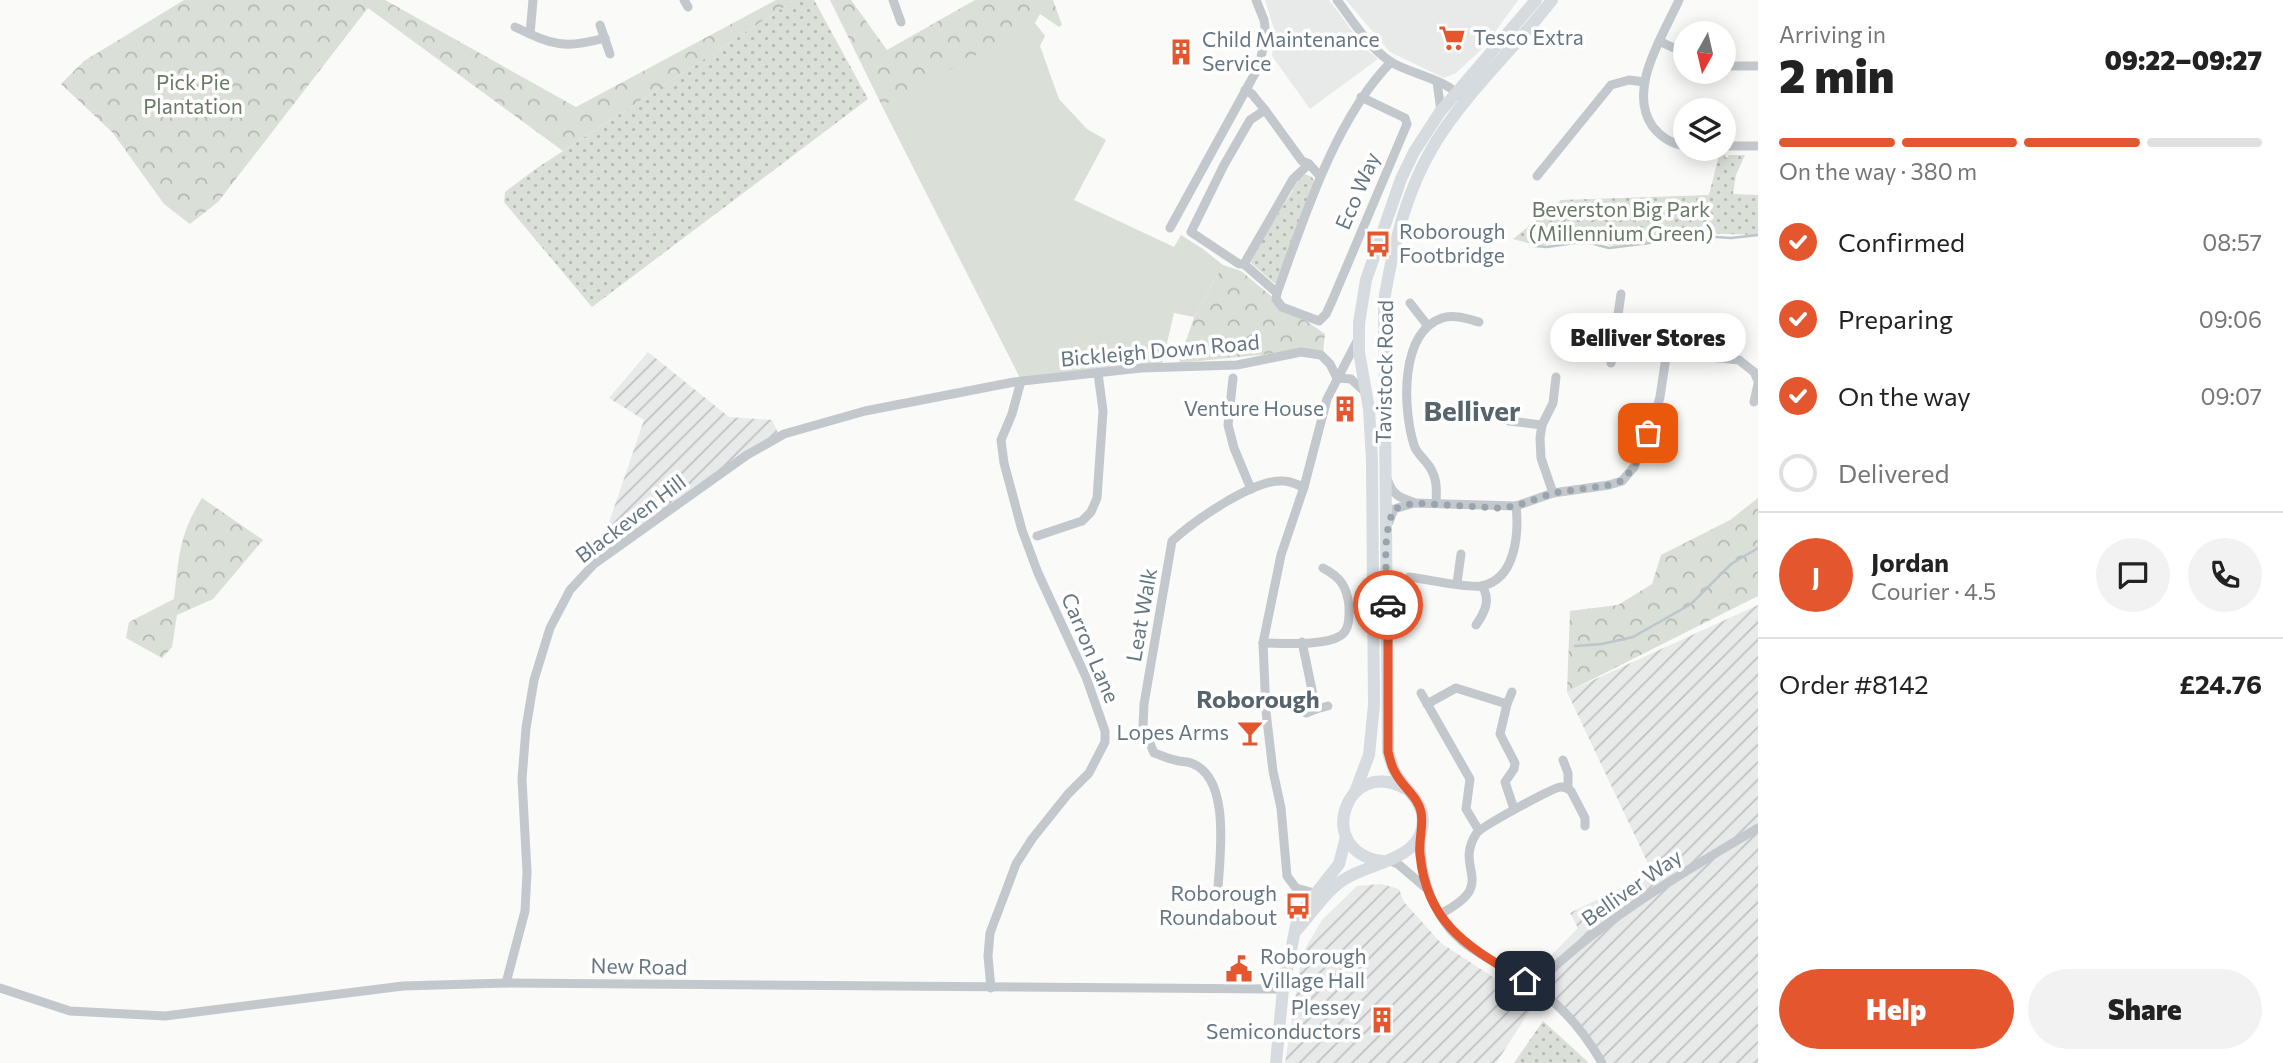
<!DOCTYPE html>
<html lang="en">
<head>
<meta charset="utf-8">
<style>
	:root { --surface:#fff; --page:#f2f2f2; --text:#222; --muted:#767676; --line:#e0e0e0; --accent:#e4572e }
	body { margin:0; font-family:Commissioner,sans-serif; background:var(--page); color:var(--text); height:100vh; display:flex; flex-direction:column; font-size:26px; white-space:nowrap }
	* { box-sizing:border-box; margin:0 }
	p { font-size:23px; color:var(--muted) }
	.icon { flex:none; width:38px; height:38px; fill:none; stroke:currentColor; stroke-width:2; stroke-linecap:round; stroke-linejoin:round }
	.map { position:relative; flex:1; overflow:hidden }
	.drawer { display:flex; flex-direction:column; background:var(--surface); width:525px }
	.drawer>* { flex:none }
	.needle { width:46px; rotate:188deg }
	.buttons { position:absolute; left:1673px; top:21px; display:grid; gap:14px }
	.buttons a { display:grid; place-items:center; width:63px; height:63px; border-radius:50%; background:var(--surface); box-shadow:0 4px 18px #0003; font-size:35px }
	.pin { position:absolute; display:grid; place-items:center; width:60px; height:60px; color:#fff; margin:-30px; border-radius:14px; box-shadow:0 4px 10px #0006 }
	.courier { position:absolute; display:grid; place-items:center; width:70px; height:70px; margin:-35px; border:5px solid #e4572e; border-radius:50%; background:#fff; color:#222; box-shadow:0 2px 9px #0007 }
	.bubble { position:absolute; height:49px; border-radius:24px; background:var(--surface); box-shadow:0 4px 18px #0003; font-size:23px; font-weight:800; line-height:49px; text-align:center }
	.summary em { font-style:normal; font-weight:800 }
	.summary div { display:flex; flex-direction:column-reverse }
	.summary { display:flex; align-items:center; justify-content:space-between; height:119px; padding:0 21px }
	h1 { font-size:46px; font-weight:800; line-height:52px }
	.bar { display:grid; grid-template-columns:repeat(4,1fr); gap:10px 7px; align-content:center; height:84px; padding:0 21px }
	.bar i { height:9px; border-radius:5px; background:var(--line) }
	.bar .selected { background:var(--accent) }
	.bar p { grid-column:span 4 }
	.line { display:flex; align-items:center; gap:18px; padding:0 21px; border-top:2px solid var(--line) }
	.line div { flex:1 }
	.round { display:grid; place-items:center; flex:none; width:74px; height:74px; border-radius:37px; background:var(--page) }
	ol { padding:0 21px; list-style:none }
	li { display:flex; align-items:center; gap:21px; height:77px }
	li p { margin-inline-start:auto }
	li .icon { padding:7px; border-radius:50%; background:var(--accent); color:#fff; stroke-width:4 }
	li:last-child { color:var(--muted) }
	li i { width:38px; height:38px; border:4px solid var(--line); border-radius:50% }
	.action { display:flex; gap:14px; margin-top:auto; padding:14px 21px }
	.action a { flex:1; height:80px; border-radius:42px; background:var(--accent); color:#fff; font-size:28px; font-weight:800; line-height:80px; text-align:center }
	.action a+a { background:var(--page); color:var(--text) }
	main { display:flex; flex:1; min-height:0 }
	.map>svg:first-child { display:block }
	.built { fill:#e8e9e9 }
	.industrial { fill:url(#industrial-furrows) }
	.green { fill:#dadfd7 }
	.forest { fill:url(#forest-crowns) }
	.park { fill:url(#park-dots) }
	.lines { fill:none; stroke-linecap:round; stroke-linejoin:round }
	.stream { stroke:#bbc7cb; stroke-width:2.5 }
	.minor { stroke:#c3c8cc; stroke-width:9 }
	.highway { stroke:#d6dbdf; stroke-width:12 }
	.done { stroke:#99a4ac; stroke-width:7; stroke-dasharray:0 12.6 }
	.route { stroke:#e4572e; stroke-width:9 }
	.labels { text-anchor:middle; stroke-width:7; stroke-linejoin:round; paint-order:stroke }
	.poi-label { font-size:21px; fill:#657683; stroke:#fff; text-anchor:start }
	.park-label { font-size:21px; fill:#687a64; stroke:#fff }
	.street-label { font-size:21px; fill:#657683; stroke:#fff }
	.quarter-label { font-size:24px; font-weight:bold; fill:#57646e; stroke:#fff }
	.district-label { font-size:28px; font-weight:bold; fill:#57646e; stroke:#fff }
</style>
</head>
<body>
<main>
<div class="map">
<svg width="1758" height="1063" viewBox="0 0 1758 1063">
	<defs>
		<pattern id="industrial-furrows" width="10" height="10" patternUnits="userSpaceOnUse" patternTransform="scale(1.75)"><rect width="10" height="10" fill="#e8e9e9"/><path d="M-1 1l2-2M0 10L10 0M9 11l2-2" fill="none" stroke="#c0c1c2"/></pattern>
		<pattern id="forest-crowns" width="20" height="18" patternUnits="userSpaceOnUse" patternTransform="scale(1.75)"><rect width="20" height="18" fill="#dadfd7"/><path d="M2 6a3 3 0 1 1 6 0M12 15a3 3 0 1 1 6 0" fill="none" stroke="#b4b9b4"/></pattern>
		<pattern id="park-dots" width="8" height="8" patternUnits="userSpaceOnUse" patternTransform="scale(1.75)"><rect width="8" height="8" fill="#dadfd7"/><path d="M2 2h.1M6 6h.1" fill="none" stroke="#b4b9b4" stroke-width="1.8" stroke-linecap="round"/></pattern>
	</defs>
	<rect width="100%" height="100%" fill="#fafaf8"/>
	<g class="built">
		<path d="M1265,0H1329L1366,49L1378,59L1310,109L1272,56L1274,29Z"/>
		<path d="M1346,0H1518L1485,46L1456,73L1444,78L1390,52Z"/>
	</g>
	<g class="industrial">
		<path d="M648,352L729,417L772,420L778,433L609,550L603,540L644,420L609,398Z"/>
		<path d="M1758,605V1063H1601L1568,1016L1526,981L1578,928L1570,913L1652,872L1567,692Z"/>
		<path d="M1381,884L1399,889L1404,902L1441,943L1534,1004L1496,1063H1285L1302,954L1322,920L1357,886Z"/>
	</g>
	<path class="green" d="M1031,23H1035L1045,36L1040,46L1059,99L1087,129L1106,140L1074,200L1174,247L1181,235L1203,249L1223,265L1194,317L1174,313L1162,364L1021,380L882,106Z"/>
	<g class="forest">
		<path d="M184,0H385L576,107L776,0H795L563,151L368,8L218,202L190,224L164,204L113,133L61,84L84,61Z"/>
		<path d="M830,0H851L887,50L975,0H1053L1062,25L1059,27L1040,14L1035,23L882,106Z"/>
		<path d="M1223,265L1241,271L1276,300L1325,334L1323,353L1311,350L1179,363L1194,317Z"/>
		<path d="M202,498L263,540L213,599L177,615L172,647L162,658L126,638L129,622L174,599C179,556 179,535 202,498Z"/>
		<path d="M1758,498V596L1567,692L1570,611L1618,605L1652,584L1661,555L1730,520Z"/>
	</g>
	<g class="park">
		<path d="M795,0H814L868,99L592,307L504,202L505,192L537,168Z"/>
		<path d="M1719,155H1726L1725,157L1727,158L1729,155H1745L1736,175L1733,194L1758,195V235L1694,233L1667,241L1614,246L1579,240L1539,246L1513,239L1561,200L1709,195Z"/>
		<path d="M1305,174L1312,177L1314,181L1276,283H1274L1249,261L1293,190L1291,188L1300,176Z"/>
		<path d="M1543,1021L1587,1061L1588,1063H1514Z"/>
	</g>
	<g class="lines">
		<g class="stream">
			<path d="M1682,239L1701,236L1731,238L1758,235"/>
			<path d="M1535,246L1547,247L1574,243H1590L1609,248L1674,240"/>
			<path d="M1575,646L1602,644L1633,637L1691,604L1731,564L1758,548"/>
		</g>
		<g class="minor">
			<path d="M533,0L530,34C559,48 575,46 605,38"/>
			<path d="M684,0L688,7"/>
			<path d="M893,0L901,22"/>
			<path d="M1337,0C1353,21 1368,47 1391,62C1408,73 1448,80 1459,96"/>
			<path d="M1679,0C1663,36 1626,90 1653,127C1661,137 1672,144 1685,146"/>
			<path d="M600,25L610,54"/>
			<path d="M515,27L530,34"/>
			<path d="M1661,42L1685,53"/>
			<path d="M1724,66H1758"/>
			<path d="M1437,82L1441,111"/>
			<path d="M1245,90L1252,94L1265,110"/>
			<path d="M1361,97L1405,118L1407,124L1332,301L1326,314L1319,321L1282,307L1276,299L1277,293C1304,218 1335,119 1391,62"/>
			<path d="M1724,146H1758"/>
			<path d="M1537,176L1611,85L1629,80L1644,82"/>
			<path d="M1170,228L1259,66L1266,35L1264,20L1256,0"/>
			<path d="M1244,264L1293,179L1309,164"/>
			<path d="M1277,293L1244,264H1239L1191,232L1224,165L1250,120L1265,110L1302,161L1309,164L1320,176"/>
			<path d="M1410,303L1428,326"/>
			<path d="M1616,331L1656,338L1670,353L1739,360L1754,372L1758,381"/>
			<path d="M1611,363L1621,294"/>
			<path d="M1233,378L1228,425L1234,448L1251,489"/>
			<path d="M1337,378L1351,379L1366,393"/>
			<path d="M1754,402L1758,384"/>
			<path d="M1509,421L1542,425"/>
			<path d="M1388,481C1392,494 1400,498 1413,502"/>
			<path d="M1553,493L1541,458L1540,438L1542,425L1553,403L1556,377"/>
			<path d="M1436,503C1437,487 1437,475 1426,462C1422,457 1416,452 1414,445C1403,410 1399,333 1442,318C1454,314 1468,319 1479,322"/>
			<path d="M1389,522L1394,509L1414,503L1516,506L1553,493L1609,485L1622,481L1634,467L1653,423L1660,397L1666,357L1670,353"/>
			<path d="M1037,536L1082,521L1091,512L1097,498L1103,411L1098,373"/>
			<path d="M1409,577C1427,579 1464,588 1481,586C1516,580 1519,533 1516,506"/>
			<path d="M1457,583L1461,554"/>
			<path d="M1476,625C1485,612 1491,600 1482,586"/>
			<path d="M1302,642L1316,709L1328,706"/>
			<path d="M1263,643C1282,643 1325,646 1340,636C1350,630 1349,617 1349,606C1347,586 1340,577 1323,568"/>
			<path d="M1421,693L1470,779L1466,809L1478,829"/>
			<path d="M1427,704L1456,688L1507,704L1500,734L1515,763L1514,769L1505,782L1514,809"/>
			<path d="M1507,704L1512,692"/>
			<path d="M1306,713L1316,709"/>
			<path d="M1563,760L1568,773V788"/>
			<path d="M1421,835C1419,875 1433,920 1467,945C1488,960 1513,971 1535,987C1563,1007 1585,1033 1602,1063"/>
			<path d="M1388,860L1398,864L1426,888"/>
			<path d="M1218,888C1220,855 1231,777 1191,763C1186,761 1180,762 1175,760C1168,759 1161,755 1154,753L1143,727L1144,704L1172,541C1194,521 1253,479 1283,481C1290,481 1298,485 1304,487"/>
			<path d="M1314,893L1296,888L1287,876L1281,808L1273,771L1266,712L1263,643L1281,555L1304,487L1327,399L1357,341"/>
			<path d="M1440,914C1500,883 1453,871 1476,834C1480,827 1554,787 1561,787C1566,787 1568,789 1571,791L1585,818V826"/>
			<path d="M506,983L525,911L527,872L522,779L526,728L534,680L550,628L570,590L594,564L747,455L784,434L865,411L1014,382L1141,368L1237,365L1301,352L1321,355L1330,364L1337,378"/>
			<path d="M1534,986C1598,922 1680,874 1758,828"/>
			<path d="M0,988L70,1011L165,1016L403,986L506,983L1283,989"/>
			<path d="M991,988L988,956L990,933L1016,864L1032,839L1068,794L1089,773L1105,742V731L1086,677L1038,573L1022,530L1004,463L1001,440L1012,414L1021,381"/>
		</g>
		<g class="highway">
			<path d="M1355,792L1369,755L1374,705L1372,461L1369,409L1359,352V323L1366,280L1401,179L1414,152L1440,112L1536,0"/>
			<path d="M1382,861C1313,852 1346,754 1406,789"/>
			<path d="M1295,932C1311,915 1324,893 1343,880C1371,861 1430,860 1422,813C1418,796 1402,787 1395,772C1392,766 1390,759 1388,752L1384,301C1394,241 1408,182 1443,131C1475,84 1517,45 1552,0"/>
			<path d="M1276,1063L1283,989L1298,916L1339,864L1346,837"/>
		</g>
	</g>
	<g class="lines">
		<path class="done" d="M1388,605C1387,575 1381,537 1394,509L1414,503L1498,508L1516,506L1553,493L1609,485L1622,481L1634,467L1648,433"/>
		<path class="route" d="M1388,605V752C1390,758 1391,766 1395,772C1402,787 1418,796 1421,812C1424,826 1418,841 1420,855C1427,926 1471,948 1525,981"/>
	</g>
	<defs>
		<g id="supermarket-bare" transform="scale(2.1)"><path d="M-6-5.5h2.5l.6 2H6L4.5 2H-2.5L-4.4-4H-6ZM-1.5 3.2a1.3 1.3 0 1 0 .1 0ZM3 3.2a1.3 1.3 0 1 0 .1 0Z" fill="#e4572e" stroke="#fff" stroke-width="2.5" paint-order="stroke"/></g>
		<g id="building-bare" transform="scale(2.1)"><path d="M-4-6H4V6H1V3H-1V6H-4ZM-2.5-4.3h1.7v1.8h-1.7ZM.8-4.3h1.7v1.8H.8ZM-2.5-1h1.7V.8h-1.7ZM.8-1h1.7V.8H.8Z" fill="#e4572e" stroke="#fff" stroke-width="2.5" paint-order="stroke"/></g>
		<g id="bus-bare" transform="scale(2.1)"><path d="M-5-6H5V4H4V6H2V4H-2V6H-4V4H-5ZM-3.5-4V0h7V-4ZM-3.5 1.2v1.5H-2V1.2ZM2 1.2v1.5H3.5V1.2Z" fill="#e4572e" stroke="#fff" stroke-width="2.5" paint-order="stroke"/></g>
		<g id="bar-bare" transform="scale(2.1)"><path d="M-6-5H6L.8 .8V4.5H3.5V6h-7V4.5H-.8V.8Z" fill="#e4572e" stroke="#fff" stroke-width="2.5" paint-order="stroke"/></g>
		<g id="civic-bare" transform="scale(2.1)"><path d="M-.6-6.5H3V-4.5H.6V-3L4-1V1h2V6H-6V1h2V-1L-.6-3ZM-1.2 2.5V6h2.4V2.5Z" fill="#e4572e" stroke="#fff" stroke-width="2.5" paint-order="stroke"/></g>
	</defs>
	<g fill-rule="evenodd">
		<use href="#supermarket-bare" x="1452" y="38"/>
		<use href="#building-bare" x="1181" y="52"/>
		<use href="#bus-bare" x="1378" y="244"/>
		<use href="#building-bare" x="1345" y="409"/>
		<use href="#bar-bare" x="1250" y="733"/>
		<use href="#bus-bare" x="1298" y="906"/>
		<use href="#civic-bare" x="1239" y="969"/>
		<use href="#building-bare" x="1382" y="1020"/>
	</g>
	<g class="labels">
		<g class="poi-label">
			<text x="1473" y="45">Tesco Extra</text>
			<text x="1202" y="47">Child Maintenance<tspan x="1202" dy="24">Service</tspan></text>
			<text x="1399" y="239">Roborough<tspan x="1399" dy="24">Footbridge</tspan></text>
			<text x="1324" y="416" text-anchor="end">Venture House</text>
			<text x="1229" y="740" text-anchor="end">Lopes Arms</text>
			<text x="1277" y="901" text-anchor="end">Roborough<tspan x="1277" dy="24">Roundabout</tspan></text>
			<text x="1260" y="964">Roborough<tspan x="1260" dy="24">Village Hall</tspan></text>
			<text x="1361" y="1015" text-anchor="end">Plessey<tspan x="1361" dy="24">Semiconductors</tspan></text>
		</g>
		<g class="park-label">
			<text x="193" y="90">Pick Pie<tspan x="193" dy="24">Plantation</tspan></text>
			<text x="1621" y="217">Beverston Big Park<tspan x="1621" dy="24">(Millennium Green)</tspan></text>
		</g>
		<g class="street-label">
			<text transform="translate(1358 191) rotate(-67)" y="7">Eco Way</text>
			<text transform="translate(1160 351) rotate(-5)" y="7">Bickleigh Down Road</text>
			<text transform="translate(1385 372) rotate(-89)" y="7">Tavistock Road</text>
			<text transform="translate(631 519) rotate(-37)" y="7">Blackeven Hill</text>
			<text transform="translate(1142 615) rotate(-80)" y="7">Leat Walk</text>
			<text transform="translate(1090 648) rotate(67)" y="7">Carron Lane</text>
			<text transform="translate(1632 888) rotate(-35)" y="7">Belliver Way</text>
			<text transform="translate(639 967) rotate(1)" y="7">New Road</text>
		</g>
		<g class="quarter-label">
			<text x="1258" y="708">Roborough</text>
		</g>
		<g class="district-label">
			<text x="1472" y="421">Belliver</text>
		</g>
	</g>
</svg>
<div class="buttons">
<a><svg class="needle" viewBox="-14 -14 28 28"><path d="M0-13l5 13h-10z" fill="#e53935"/><path d="M0 13l5-13h-10z" fill="#767676"/></svg></a>
<a><svg class="icon" aria-label="layers" viewBox="0 0 24 24"><path d="M12 4l9 5-9 5-9-5zM3 14l9 5 9-5"/></svg></a>
</div>
<div class="pin" style="left:1648px;top:433px;background:#ea580c"><svg class="icon" aria-label="bag" viewBox="0 0 24 24"><path d="M5 8h14l-1 12H6zM9 8a3 3 0 0 1 6 0"/></svg></div>
<div class="pin" style="left:1525px;top:981px;background:#1f2937"><svg class="icon" aria-label="home" viewBox="0 0 24 24"><path d="M3 11l9-7 9 7M6 9v11h12V9"/></svg></div>
<div class="courier" style="left:1388px;top:605px"><svg class="icon" aria-label="car" viewBox="0 0 24 24"><path d="M5 17H2v-5l4-1 3-4h7l3 4 3 1v5h-3M9 17h6M6 11h13"/><circle cx="7" cy="17" r="2"/><circle cx="17" cy="17" r="2"/></svg></div>
<div class="bubble" style="left:1550px;top:313px;width:196px">Belliver Stores</div>
</div>
<section class="drawer">
<div class="summary"><div><h1>2 min</h1><p>Arriving in</p></div><em>09:22–09:27</em></div>
<div class="bar"><i class="selected"></i><i class="selected"></i><i class="selected"></i><i></i><p>On the way · 380 m</p></div>
<ol>
<li><svg class="icon" aria-label="check" viewBox="0 0 24 24"><path d="M5 12l5 5 9-10"/></svg>Confirmed<p>08:57</p></li>
<li><svg class="icon" aria-label="check" viewBox="0 0 24 24"><path d="M5 12l5 5 9-10"/></svg>Preparing<p>09:06</p></li>
<li><svg class="icon" aria-label="check" viewBox="0 0 24 24"><path d="M5 12l5 5 9-10"/></svg>On the way<p>09:07</p></li>
<li><i></i>Delivered</li>
</ol>
<div class="line" style="height:126px"><b class="round" style="background:var(--accent);color:#fff">J</b><div><b>Jordan</b><p>Courier · 4.5</p></div><a class="round"><svg class="icon" aria-label="chat" viewBox="0 0 24 24"><path d="M4 5h16v11H9l-5 4z"/></svg></a><a class="round"><svg class="icon" aria-label="phone" viewBox="0 0 24 24"><path d="M5 4h4l2 5-3 2q2 4 5 5l2-3 5 2v4C11 20 4 13 5 4z"/></svg></a></div>
<div class="line" style="height:91px"><div>Order #8142</div><b>£24.76</b></div>
<div class="action"><a>Help</a><a>Share</a></div>
</section>
</main>
</body>
</html>
